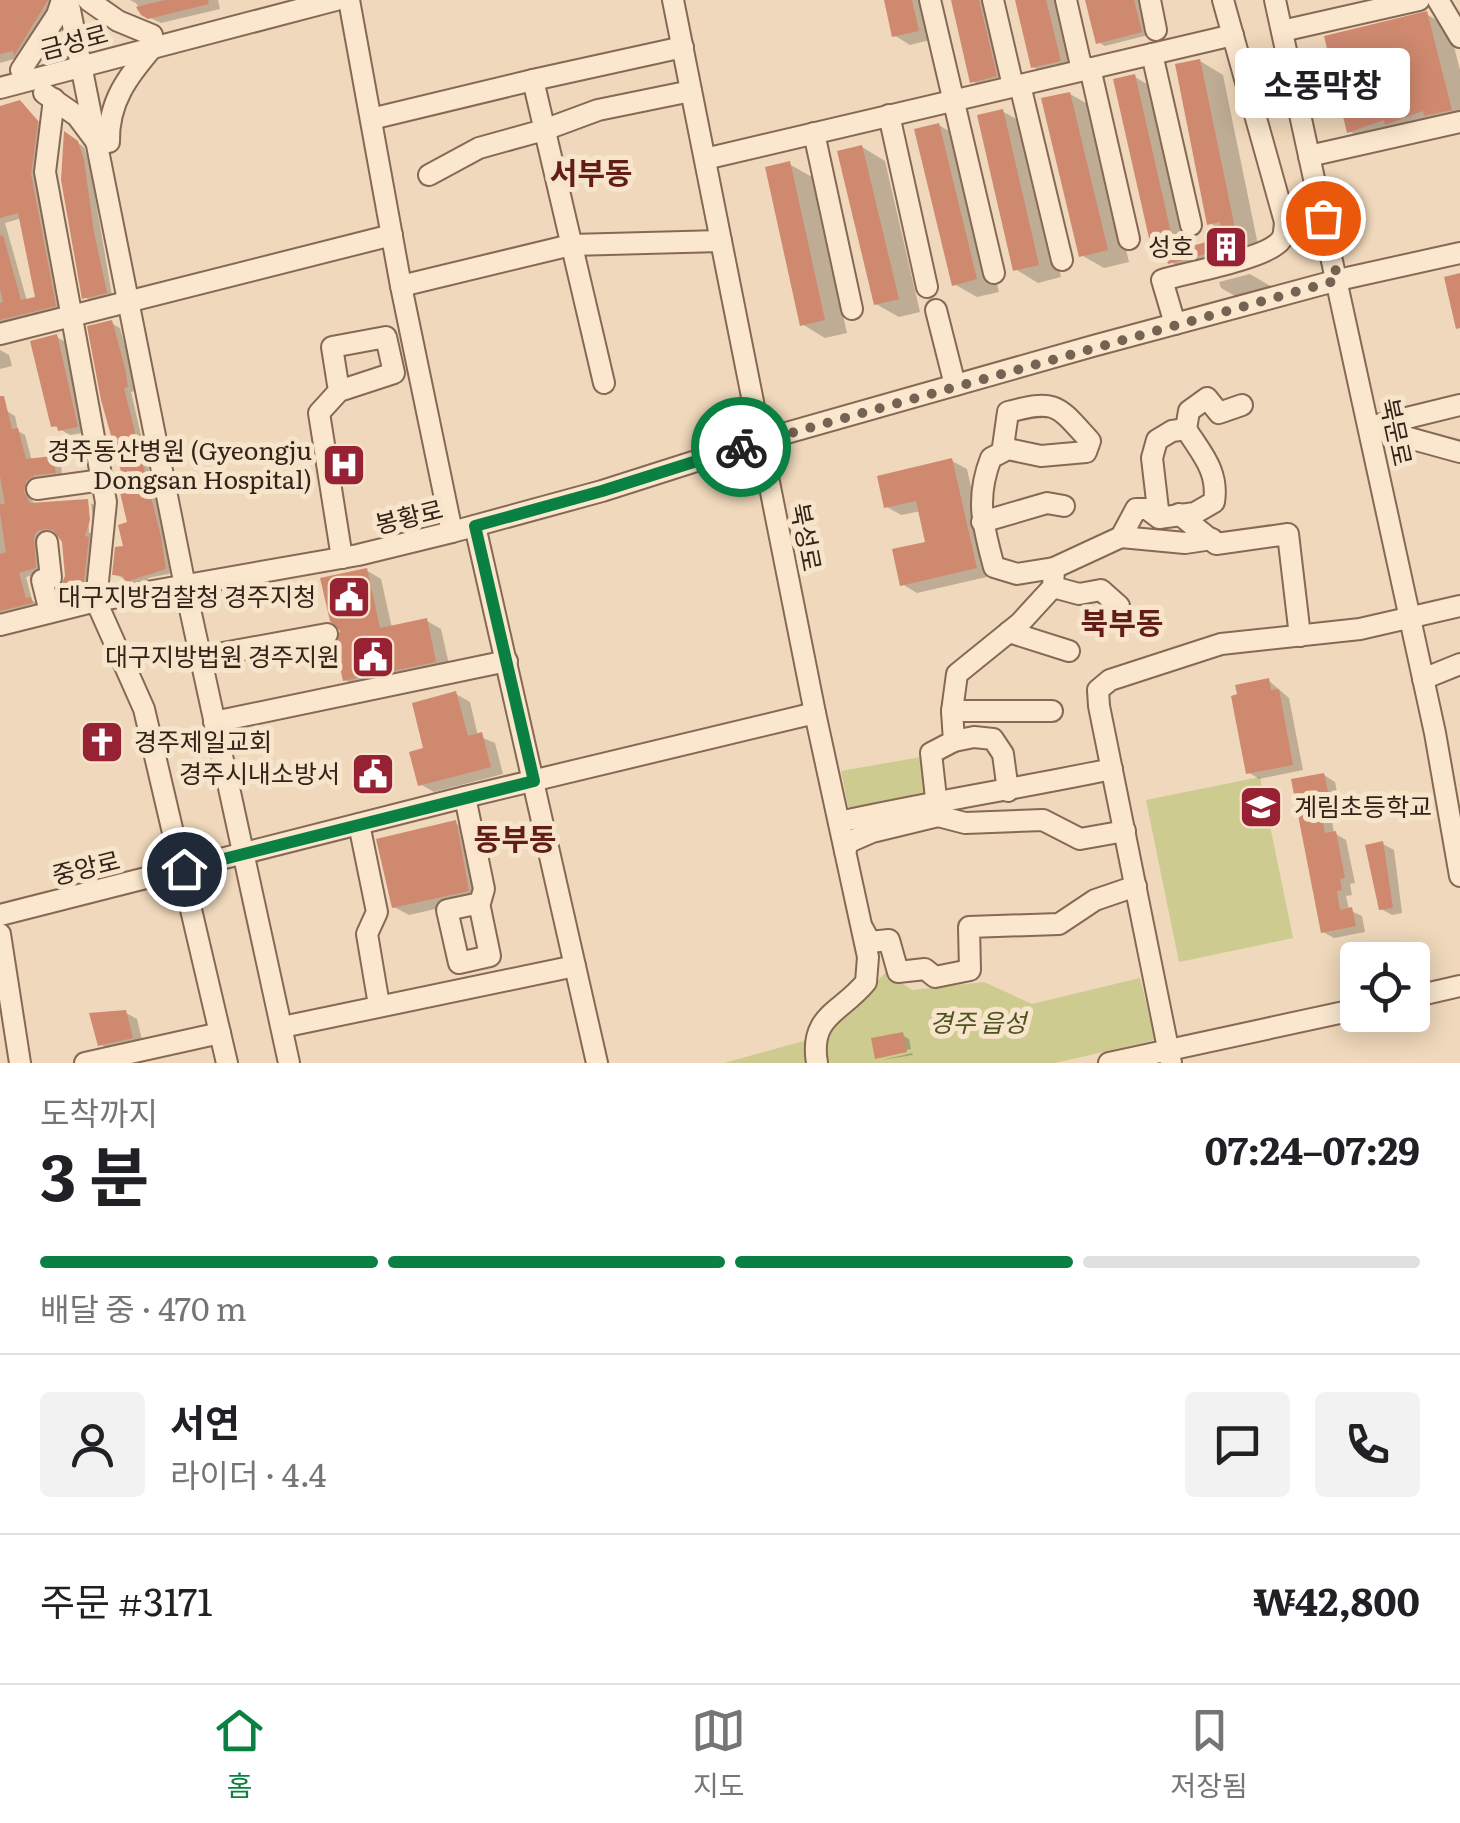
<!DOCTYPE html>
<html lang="ko">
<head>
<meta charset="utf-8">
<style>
	:root { --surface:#fff; --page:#f2f2f2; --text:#202124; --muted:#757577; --line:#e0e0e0; --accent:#0b8043 }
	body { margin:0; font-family:Literata,"Noto Sans KR",serif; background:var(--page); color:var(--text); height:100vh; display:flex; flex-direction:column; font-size:38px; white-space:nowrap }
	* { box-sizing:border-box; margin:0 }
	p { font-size:32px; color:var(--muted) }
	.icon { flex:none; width:55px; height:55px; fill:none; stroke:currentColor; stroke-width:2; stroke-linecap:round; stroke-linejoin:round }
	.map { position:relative; height:1063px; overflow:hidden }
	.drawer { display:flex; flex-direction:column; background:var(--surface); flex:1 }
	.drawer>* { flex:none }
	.buttons { position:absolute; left:1340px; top:942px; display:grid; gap:20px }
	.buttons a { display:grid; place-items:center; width:90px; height:90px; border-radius:10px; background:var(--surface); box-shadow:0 5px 25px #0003; font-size:50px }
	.pin { position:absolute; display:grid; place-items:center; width:85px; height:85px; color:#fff; margin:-42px; border:5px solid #fff; border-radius:50%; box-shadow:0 2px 10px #0007 }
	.courier { position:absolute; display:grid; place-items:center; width:100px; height:100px; margin:-50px; border:8px solid #0b8043; border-radius:50%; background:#fff; color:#222; box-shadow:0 2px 12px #0007 }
	.bubble { position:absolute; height:70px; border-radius:10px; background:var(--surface); box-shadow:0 5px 25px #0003; font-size:32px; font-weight:700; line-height:70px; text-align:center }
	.head em { font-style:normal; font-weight:700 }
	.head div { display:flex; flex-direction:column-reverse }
	.head { display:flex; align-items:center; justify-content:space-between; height:170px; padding:0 40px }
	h1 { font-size:65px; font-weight:700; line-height:75px }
	.bar { display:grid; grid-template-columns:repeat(4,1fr); gap:15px 10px; align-content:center; height:120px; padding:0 40px }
	.bar i { height:12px; border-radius:8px; background:var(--line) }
	.bar .selected { background:var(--accent) }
	.bar p { grid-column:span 4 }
	.line { display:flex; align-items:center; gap:25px; padding:0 40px; border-top:2px solid var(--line) }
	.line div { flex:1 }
	.round { display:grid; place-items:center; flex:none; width:105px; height:105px; border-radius:10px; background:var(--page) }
	.dock { display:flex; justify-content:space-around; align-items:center; height:140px; border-top:2px solid var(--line); background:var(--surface); font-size:28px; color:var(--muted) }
	.dock a { display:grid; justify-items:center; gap:5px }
	.dock .selected { color:var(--accent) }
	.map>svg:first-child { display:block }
	.green { fill:#cdcb8f }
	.shadow { fill:#0003; fill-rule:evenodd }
	.building { fill:#cf896f }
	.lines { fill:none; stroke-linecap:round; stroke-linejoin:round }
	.minor-casing { stroke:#866854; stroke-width:24 }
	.minor { stroke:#fae7ce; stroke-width:20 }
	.done { stroke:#766252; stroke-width:10; stroke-dasharray:0 18 }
	.route { stroke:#0b8043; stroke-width:12 }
	.labels { text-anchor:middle; stroke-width:10; stroke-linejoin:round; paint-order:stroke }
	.street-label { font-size:25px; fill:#35231a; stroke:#f6e4cb }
	.poi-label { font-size:25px; fill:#35231a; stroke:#f6e4cb; text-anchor:end }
	.park-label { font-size:25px; font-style:italic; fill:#4c5220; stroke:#f6e4cb }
	.quarter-label { font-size:30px; font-weight:bold; fill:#631d18; stroke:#f6e4cb }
</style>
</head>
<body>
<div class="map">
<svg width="1460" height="1063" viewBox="0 0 1460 1063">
	<rect width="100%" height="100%" fill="#efd8bb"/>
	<g class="green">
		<path d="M927,756L930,789L925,795L852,810L848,806L841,771Z"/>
		<path d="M1260,777L1293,938L1179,962L1146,800Z"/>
		<path d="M886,972L912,990L984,982L1032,1004L1140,978L1155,1040L1055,1063H724L815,1038L845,1016Z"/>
	</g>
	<g class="shadow">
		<path d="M0,0H62L21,57L0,63Z"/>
		<path d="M130,0H218L220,9L161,23L142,14L136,3Z"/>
		<path d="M886,0H925L934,39L910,45L894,35Z"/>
		<path d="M953,0H998L1018,89L995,94L972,81Z"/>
		<path d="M1017,0H1065L1082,74L1056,80L1033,67Z"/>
		<path d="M1087,0H1139L1148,35L1105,46L1098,42Z"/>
		<path d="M1426,14L1449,27L1460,70V125L1372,144L1349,131Z"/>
		<path d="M1200,61L1223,75L1258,245L1193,276L1171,262L1179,253L1151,237L1135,77L1157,90L1193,248L1226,239L1225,232L1210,223Z"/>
		<path d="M1070,94L1093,107L1129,262L1104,268L1081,255Z"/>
		<path d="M21,105L45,127L62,310L0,327V111ZM22,218L38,299L27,301L5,223Z"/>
		<path d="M1002,111L1025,124L1061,277L1038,283L1015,269Z"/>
		<path d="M939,125L962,139L999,292L977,297L954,284Z"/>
		<path d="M66,135L84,147L90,166L112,296L91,301L85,297Z"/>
		<path d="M862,147L885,161L920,312L899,317L876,304Z"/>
		<path d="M789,164L812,177L847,333L825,338L802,324Z"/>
		<path d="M1250,274L1272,287L1274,293L1244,301L1221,288L1219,282Z"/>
		<path d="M111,323L120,328L133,375L135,391L131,392L173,573L148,578L149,583L135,585L115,574L126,549L130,524Z"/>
		<path d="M56,337L66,342L87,432L70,435L53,425Z"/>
		<path d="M0,350L9,355L12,366L0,369Z"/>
		<path d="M7,411L15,416L18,431L25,435L32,461L53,458L61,463L62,476L33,484L31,498L35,505L88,501L89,533L94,532L91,503L95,506L97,525L92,542L96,544L91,594L72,598L64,594L67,577L65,541L58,533L45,534L43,572L26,577L32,600L39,606L0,620V413Z"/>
		<path d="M952,461L967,469L991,576L917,593L902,584L928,543L921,511L901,515L887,507Z"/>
		<path d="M366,570L381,579L392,628L427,621L441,629L450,669L359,688L345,680Z"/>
		<path d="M1269,681L1289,698L1303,770L1259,779L1248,772Z"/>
		<path d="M456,694L470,702L478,736L495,743L503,774L434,792L420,784L426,750Z"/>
		<path d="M1324,775L1335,782L1338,797L1328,799L1334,833L1346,840L1355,883L1350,884L1352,895L1346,896L1349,910L1362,916L1365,932L1334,938L1323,932L1294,781Z"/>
		<path d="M455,823L470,832L483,898L409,915L394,907Z"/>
		<path d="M1383,844L1394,850L1402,913L1392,915L1381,909Z"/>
		<path d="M126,1013L137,1019L143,1044L111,1051L100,1044Z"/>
		<path d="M902,1035L909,1039L911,1049L877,1058Z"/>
		<path d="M912,1053L913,1055L882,1060Z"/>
	</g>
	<g class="building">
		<path d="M0,0H48L14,56L13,51L0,54Z"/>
		<path d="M165,0H208L209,4L148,19L141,15L136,7Z"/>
		<path d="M884,0H912L919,31L892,37Z"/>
		<path d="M951,0H979L997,76L970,83Z"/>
		<path d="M1015,0H1046L1061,61L1031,68Z"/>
		<path d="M1085,0H1134L1142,32L1096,44Z"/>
		<path d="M1427,11L1452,110L1424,116L1423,111L1385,125L1384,120L1347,133L1324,36Z"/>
		<path d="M1200,59L1236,233L1240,232L1243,244L1168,264L1165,254L1223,237L1220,222L1207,225L1175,64Z"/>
		<path d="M1135,74L1171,233L1149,238L1113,79Z"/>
		<path d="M1070,92L1108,250L1079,257L1041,98Z"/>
		<path d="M20,100L38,121L31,174L56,306L0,320V303L3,302L0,289V236L3,235L21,300L35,297L18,213L0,218V106Z"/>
		<path d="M1003,109L1039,265L1013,271L977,115Z"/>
		<path d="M939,123L977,279L952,286L914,129Z"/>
		<path d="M64,131L78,141L84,160L94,232L107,293L82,299L61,180Z"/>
		<path d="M862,145L899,299L874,305L837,151Z"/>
		<path d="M790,161L825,320L800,326L765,167Z"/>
		<path d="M1460,273V328L1456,329L1444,277Z"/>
		<path d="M112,320L125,368L128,387L124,388L161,537L166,569L125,582L123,576L112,575L115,547L123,546L118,525L127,522L118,484L124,482L101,400L87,326Z"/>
		<path d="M57,334L78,427L58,431L57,426L51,427L30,341Z"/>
		<path d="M0,396H4L12,429L18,428L26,459L53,456L56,473L35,475L26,481L24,492L30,503L88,499L90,520L85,536L89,537L83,590L62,595L60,588L65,576L62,542L53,530L45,529L37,531L34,537L36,568L19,573L26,598L31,597L33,603L0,611V554L6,552L0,513V504H5L0,476Z"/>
		<path d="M952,458L977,568L900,586L892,549L925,542L916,501L884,508L877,476Z"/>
		<path d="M367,568L380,628L427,618L436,662L343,681L335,645L340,631L330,621L320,578Z"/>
		<path d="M1269,678L1271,690L1279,689L1293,765L1246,774L1231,696L1237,694L1235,685Z"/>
		<path d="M456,691L468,736L482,732L491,767L418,786L409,752L423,748L412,703Z"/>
		<path d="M1324,773L1328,792L1318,794L1325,833L1336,831L1345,878L1340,879L1342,890L1337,891L1340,910L1352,907L1356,926L1321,933L1291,779Z"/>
		<path d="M456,820L469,891L392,908L376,839Z"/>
		<path d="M1383,841L1393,908L1379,910L1365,845Z"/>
		<path d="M126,1010L133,1038L98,1046L89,1013Z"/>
		<path d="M903,1032L907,1052L875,1059L871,1038Z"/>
	</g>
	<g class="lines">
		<g class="minor-casing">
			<g id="minor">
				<path d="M68,0L185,586L289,1063"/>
				<path d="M88,0L118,21L152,35"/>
				<path d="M349,0L401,286L452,532"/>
				<path d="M673,0L815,713L868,957L866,982C841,1013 809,1015 817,1063"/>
				<path d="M930,0L994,273"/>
				<path d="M993,0L1013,86"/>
				<path d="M1066,0L1082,70"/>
				<path d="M1150,0L1156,30"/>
				<path d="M1275,0L1435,733L1460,876"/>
				<path d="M1438,0L1460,37"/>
				<path d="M1282,31L1419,0"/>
				<path d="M1152,54L1191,225"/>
				<path d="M1090,68L1129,239"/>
				<path d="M21,70L57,15L62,0"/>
				<path d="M533,80L604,383"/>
				<path d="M1020,85L1062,260"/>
				<path d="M0,88L336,0"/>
				<path d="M44,93L77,116L95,140"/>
				<path d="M54,99L45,172L106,502L96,601L144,709L227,1063"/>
				<path d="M889,115L927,287"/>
				<path d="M371,119L533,80L683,47"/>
				<path d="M814,133L852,309"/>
				<path d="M109,142C108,102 128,76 153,47"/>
				<path d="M1309,156L1460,122"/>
				<path d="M705,159L1233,35"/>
				<path d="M429,175L479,148L544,130L598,110L691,91"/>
				<path d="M401,286L571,245L721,241"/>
				<path d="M936,310L955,385"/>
				<path d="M1175,324L1162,280C1190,272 1257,260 1277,244C1285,238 1284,231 1285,222L1223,0"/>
				<path d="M0,334L392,235"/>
				<path d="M339,391L394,373L386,337L332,347L339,391L319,413L342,558"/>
				<path d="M1374,426L1460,405"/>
				<path d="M1369,427L1460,452"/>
				<path d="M1186,429L1189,411L1207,398L1219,413L1242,405"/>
				<path d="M1008,449L1003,447L1008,412C1057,399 1057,405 1090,441L1086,452L1041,456L1008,449L991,458C975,499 983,526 994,567L1017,574L1054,568L1053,587L1020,623L957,674L952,711L954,741L931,753L938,816L965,823L1043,820L1080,839L1125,831"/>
				<path d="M37,489L102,480"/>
				<path d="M1179,514L1216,544L1288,534L1300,636"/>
				<path d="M982,522L1047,503L1064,506"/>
				<path d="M475,526L597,1063"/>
				<path d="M1121,537L1185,543L1212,539"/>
				<path d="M47,542L51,578L42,580L50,612"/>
				<path d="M1054,568L1121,537L1136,509H1147L1159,518L1195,513L1214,502C1219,471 1201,453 1186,429L1172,431L1157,440L1152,458L1159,518"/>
				<path d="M1053,587L1079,594L1101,590L1119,606"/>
				<path d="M0,625L96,601L358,555L452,532L602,491L762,440L1093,346L1338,280L1460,253"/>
				<path d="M1009,632L1069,651"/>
				<path d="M212,655L327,634"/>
				<path d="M1423,679L1460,664"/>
				<path d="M952,711H1052"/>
				<path d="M214,722L507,661"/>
				<path d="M954,741L974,737L993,739L1003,754L1008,791"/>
				<path d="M465,797L484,889L480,903L447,910L459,963L490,956L479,903"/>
				<path d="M839,822C930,802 1020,788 1112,769"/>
				<path d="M359,824L377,912L367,934L379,1005"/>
				<path d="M845,851L849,842L872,832L938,816"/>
				<path d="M0,915L465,797L815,713"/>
				<path d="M863,929L870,942L889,940L898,972L925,969L935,977L970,970L969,927L1059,924L1095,900L1136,886"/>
				<path d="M0,934L20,1063"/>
				<path d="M1412,997L1460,986"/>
				<path d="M292,1025L575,966"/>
				<path d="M85,1063L220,1033"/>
				<path d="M1109,1063L1358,1009"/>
				<path d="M1171,1063L1099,706L1098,690L1110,680L1221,644L1360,629L1460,606"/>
			</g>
		</g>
		<use href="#minor" class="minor"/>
	</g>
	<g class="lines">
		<path class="done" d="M741,447L1338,280L1323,218"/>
		<path class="route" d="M184,869L534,781L475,526L602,491L741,447"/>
	</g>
	<defs>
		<g id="building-square" transform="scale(2.25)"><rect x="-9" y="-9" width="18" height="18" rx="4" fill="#972234" stroke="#f6e4cb"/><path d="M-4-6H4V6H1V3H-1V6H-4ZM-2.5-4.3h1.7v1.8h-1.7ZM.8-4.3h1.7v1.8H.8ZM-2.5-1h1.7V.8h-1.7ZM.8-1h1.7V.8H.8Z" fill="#fff"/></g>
		<g id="hospital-square" transform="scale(2.25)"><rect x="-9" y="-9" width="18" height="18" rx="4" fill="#972234" stroke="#f6e4cb"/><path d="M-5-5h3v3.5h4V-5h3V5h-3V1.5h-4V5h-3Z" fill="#fff"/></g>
		<g id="civic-square" transform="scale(2.25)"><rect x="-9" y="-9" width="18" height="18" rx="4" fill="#972234" stroke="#f6e4cb"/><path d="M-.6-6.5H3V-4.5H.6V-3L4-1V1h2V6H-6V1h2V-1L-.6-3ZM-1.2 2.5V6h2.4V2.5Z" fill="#fff"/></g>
		<g id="church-square" transform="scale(2.25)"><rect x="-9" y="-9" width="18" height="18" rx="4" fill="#972234" stroke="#f6e4cb"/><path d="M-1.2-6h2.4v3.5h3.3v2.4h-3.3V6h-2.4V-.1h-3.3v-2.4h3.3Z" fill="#fff"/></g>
		<g id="school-square" transform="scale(2.25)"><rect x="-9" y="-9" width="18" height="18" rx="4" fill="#972234" stroke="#f6e4cb"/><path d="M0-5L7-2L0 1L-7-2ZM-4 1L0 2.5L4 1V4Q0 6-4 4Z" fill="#fff"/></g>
	</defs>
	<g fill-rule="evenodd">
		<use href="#building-square" x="1226" y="247"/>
		<use href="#hospital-square" x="344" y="465"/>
		<use href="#civic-square" x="349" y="597"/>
		<use href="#civic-square" x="373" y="657"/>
		<use href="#church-square" x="102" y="742"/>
		<use href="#civic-square" x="373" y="774"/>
		<use href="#school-square" x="1261" y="807"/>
	</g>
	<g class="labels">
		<g class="street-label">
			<text transform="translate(74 42) rotate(-15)" y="9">금성로</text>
			<text transform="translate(1396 432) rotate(78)" y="9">북문로</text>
			<text transform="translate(409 517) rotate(-14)" y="9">봉황로</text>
			<text transform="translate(806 537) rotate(79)" y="9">북성로</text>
			<text transform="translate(86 868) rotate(-14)" y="9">중앙로</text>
		</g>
		<g class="poi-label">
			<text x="1194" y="256">성호</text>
			<text x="312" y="460">경주동산병원 (Gyeongju<tspan x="312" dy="29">Dongsan Hospital)</tspan></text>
			<text x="316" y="606">대구지방검찰청 경주지청</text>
			<text x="340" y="666">대구지방법원 경주지원</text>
			<text x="134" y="751" text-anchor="start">경주제일교회</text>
			<text x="340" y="783">경주시내소방서</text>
			<text x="1294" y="816" text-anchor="start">계림초등학교</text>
		</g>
		<g class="park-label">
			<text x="978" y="1032">경주 읍성</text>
		</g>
		<g class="quarter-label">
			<text x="591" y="184">서부동</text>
			<text x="1122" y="634">북부동</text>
			<text x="515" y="850">동부동</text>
		</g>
	</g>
</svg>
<div class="buttons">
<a><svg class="icon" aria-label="locate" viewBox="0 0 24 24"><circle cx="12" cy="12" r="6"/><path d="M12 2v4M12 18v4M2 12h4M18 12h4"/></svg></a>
</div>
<div class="pin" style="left:1323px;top:218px;background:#ea580c"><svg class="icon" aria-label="bag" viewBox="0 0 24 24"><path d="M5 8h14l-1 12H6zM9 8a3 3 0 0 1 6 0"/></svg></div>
<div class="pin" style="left:184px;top:869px;background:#1f2937"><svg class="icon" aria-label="home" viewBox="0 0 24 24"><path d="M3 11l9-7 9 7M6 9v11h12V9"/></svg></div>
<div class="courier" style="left:741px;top:447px"><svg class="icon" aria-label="bike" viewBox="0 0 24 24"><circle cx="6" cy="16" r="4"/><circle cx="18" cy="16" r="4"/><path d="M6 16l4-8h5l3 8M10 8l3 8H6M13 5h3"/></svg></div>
<div class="bubble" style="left:1235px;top:48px;width:175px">소풍막창</div>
</div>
<section class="drawer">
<div class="head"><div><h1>3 분</h1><p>도착까지</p></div><em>07:24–07:29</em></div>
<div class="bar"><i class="selected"></i><i class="selected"></i><i class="selected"></i><i></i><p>배달 중 · 470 m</p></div>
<div class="line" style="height:180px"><a class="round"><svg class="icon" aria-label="person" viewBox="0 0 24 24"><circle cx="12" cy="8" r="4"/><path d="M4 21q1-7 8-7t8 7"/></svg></a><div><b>서연</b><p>라이더 · 4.4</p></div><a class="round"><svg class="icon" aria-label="chat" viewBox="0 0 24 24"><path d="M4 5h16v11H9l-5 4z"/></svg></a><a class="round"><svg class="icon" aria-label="phone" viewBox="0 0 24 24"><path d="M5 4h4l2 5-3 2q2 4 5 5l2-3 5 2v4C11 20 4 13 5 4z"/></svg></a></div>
<div class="line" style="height:130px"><div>주문 #3171</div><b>₩42,800</b></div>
</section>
<nav class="dock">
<a class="selected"><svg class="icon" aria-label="home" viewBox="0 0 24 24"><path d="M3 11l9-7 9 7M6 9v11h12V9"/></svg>홈</a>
<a><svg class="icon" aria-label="map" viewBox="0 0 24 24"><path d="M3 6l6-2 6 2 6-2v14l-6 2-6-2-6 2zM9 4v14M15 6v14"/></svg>지도</a>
<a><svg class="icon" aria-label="saved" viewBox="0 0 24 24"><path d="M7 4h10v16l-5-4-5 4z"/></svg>저장됨</a>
</nav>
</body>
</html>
